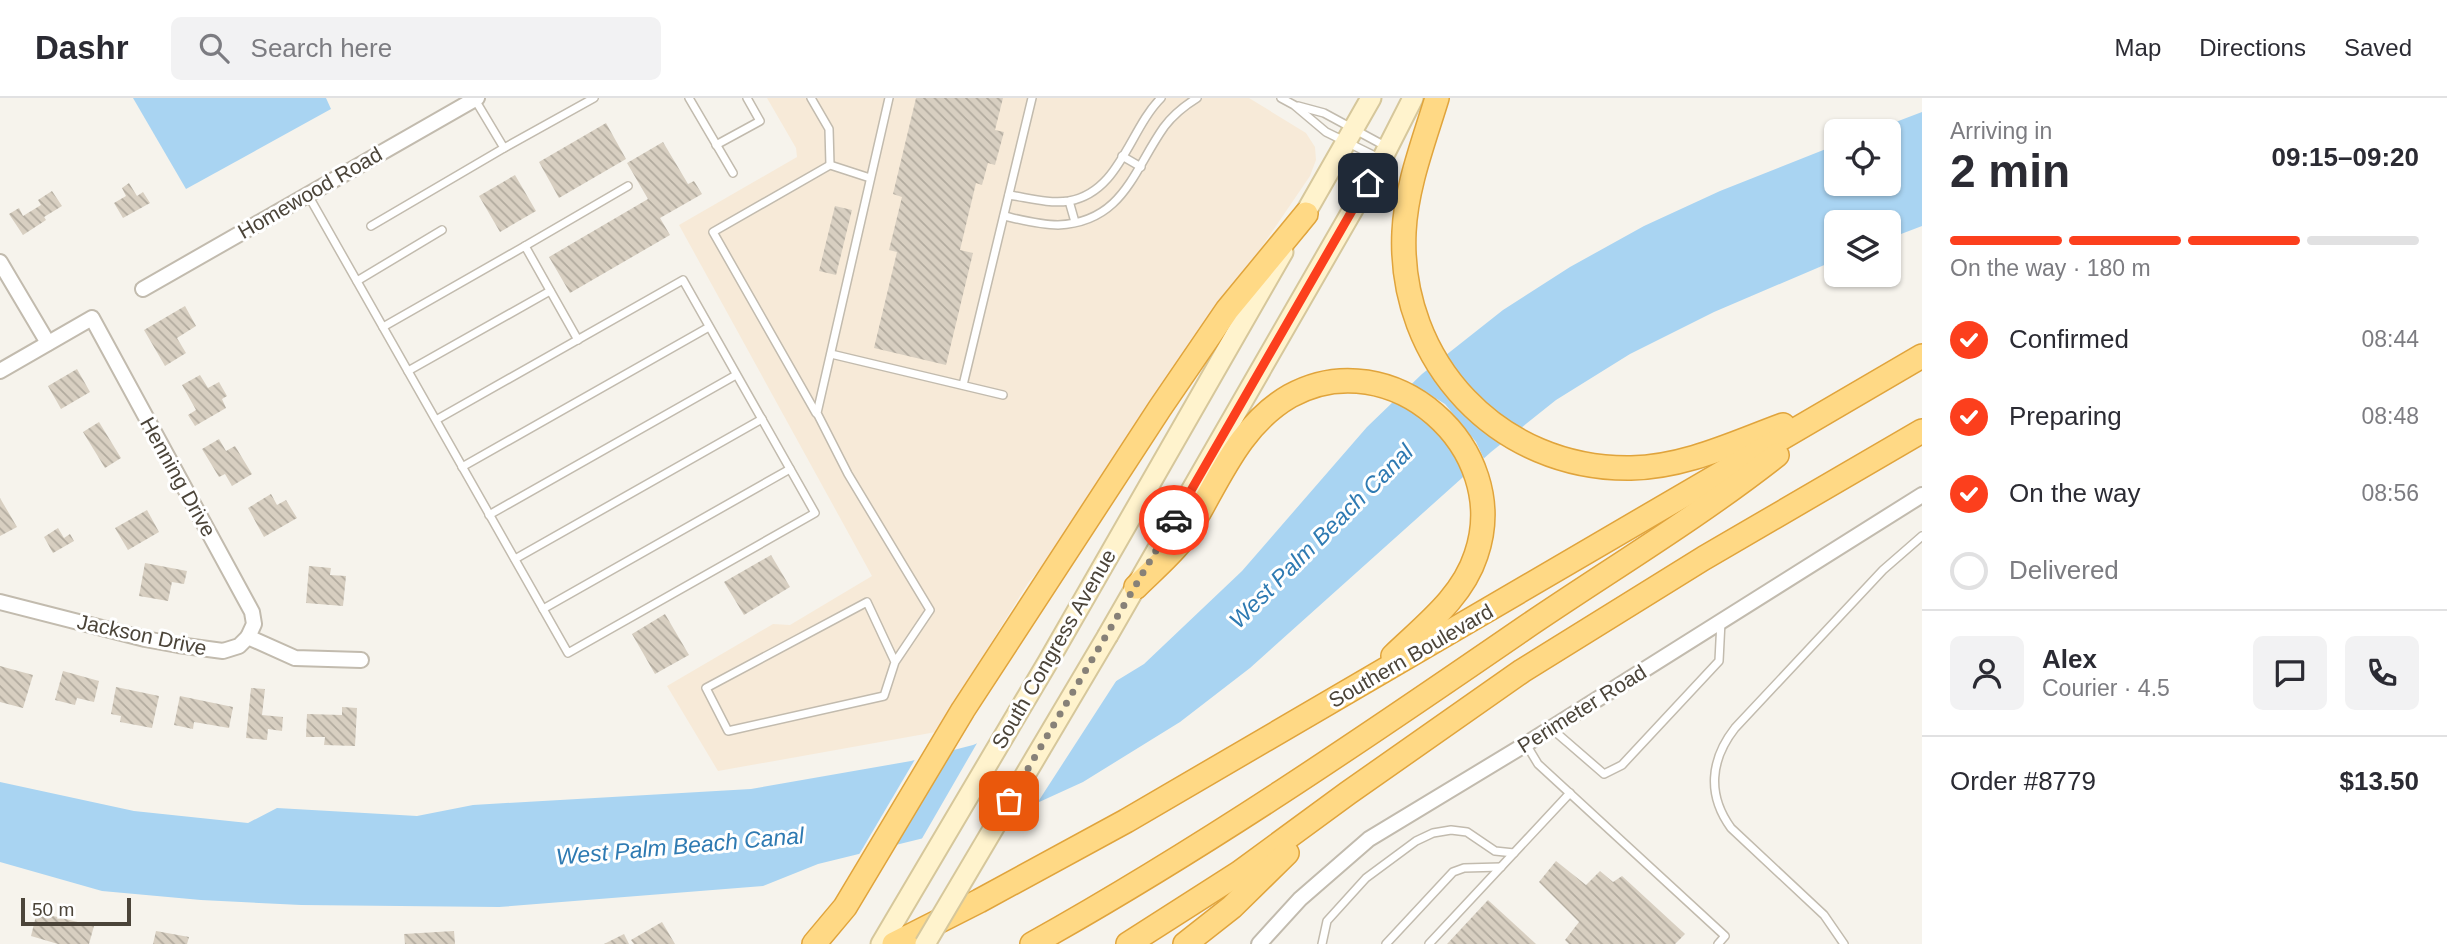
<!DOCTYPE html>
<html lang="en">
<head>
<meta charset="utf-8">
<style>
	:root { --surface:#fff; --page:#f2f2f3; --text:#2b2b33; --muted:#7c7c81; --line:#e1e1e2; --accent:#fc3f1d }
	body { margin:0; font-family:Helvetica,sans-serif; background:var(--page); color:var(--text); height:100vh; display:flex; flex-direction:column; font-size:26px; white-space:nowrap }
	* { box-sizing:border-box; margin:0 }
	p { font-size:23px; color:var(--muted) }
	.icon { flex:none; width:38px; height:38px; fill:none; stroke:currentColor; stroke-width:2; stroke-linecap:round; stroke-linejoin:round }
	.map { position:relative; flex:1; overflow:hidden }
	.panel { display:flex; flex-direction:column; background:var(--surface); width:525px }
	.panel>* { flex:none }
	.buttons { position:absolute; left:1824px; top:21px; display:grid; gap:14px }
	.buttons a { display:grid; place-items:center; width:77px; height:77px; border-radius:10px; background:var(--surface); box-shadow:0 2px 5px #0004; font-size:35px }
	.scale { position:absolute; left:21px; bottom:18px; width:110px; box-sizing:border-box; padding-left:7px; border:4px solid #4b4439; border-top:0; font-size:19px; line-height:24px; white-space:nowrap; color:#4b4439; -webkit-text-stroke:5px #fff; paint-order:stroke }
	.pin { position:absolute; display:grid; place-items:center; width:60px; height:60px; color:#fff; margin:-30px; border-radius:14px; box-shadow:0 4px 10px #0006 }
	.courier { position:absolute; display:grid; place-items:center; width:70px; height:70px; margin:-35px; border:5px solid #fc3f1d; border-radius:50%; background:#fff; color:#222; box-shadow:0 2px 9px #0007 }
	.headline em { font-style:normal; font-weight:700 }
	.headline div { display:flex; flex-direction:column-reverse }
	.headline { display:flex; align-items:center; justify-content:space-between; height:119px; padding:0 28px }
	h1 { font-size:46px; font-weight:700; line-height:52px }
	.bar { display:grid; grid-template-columns:repeat(4,1fr); gap:10px 7px; align-content:center; height:84px; padding:0 28px }
	.bar i { height:9px; border-radius:5px; background:var(--line) }
	.bar .active { background:var(--accent) }
	.bar p { grid-column:span 4 }
	.line { display:flex; align-items:center; gap:18px; padding:0 28px; border-top:2px solid var(--line) }
	.line div { flex:1 }
	.round { display:grid; place-items:center; flex:none; width:74px; height:74px; border-radius:10px; background:var(--page) }
	ol { padding:0 28px; list-style:none }
	li { display:flex; align-items:center; gap:21px; height:77px }
	li p { margin-inline-start:auto }
	li .icon { padding:7px; border-radius:50%; background:var(--accent); color:#fff; stroke-width:4 }
	li:last-child { color:var(--muted) }
	li i { width:38px; height:38px; border:4px solid var(--line); border-radius:50% }
	header { display:flex; align-items:center; gap:42px; box-sizing:border-box; height:98px; padding:0 35px; background:var(--surface); border-bottom:2px solid var(--line) }
	header strong { font-size:33px }
	nav { display:flex; gap:38px; margin-inline-start:auto; font-size:24px }
	.search { width:490px; height:63px; background:var(--page); display:flex; align-items:center; gap:18px; box-sizing:border-box; padding:0 24px; border-radius:10px; color:var(--muted); font-size:26px }
	main { display:flex; flex:1; min-height:0 }
	.map>svg:first-child { display:block }
	.commercial { fill:#f7ead8 }
	.water { fill:#a9d4f2 }
	.pier { fill:#f6f3ec }
	.building { fill:url(#building-back-hatch) }
	.lines { fill:none; stroke-linecap:round; stroke-linejoin:round }
	.service-casing { stroke:#c2bbae; stroke-width:10 }
	.minor-casing { stroke:#c2bbae; stroke-width:18 }
	.secondary-casing { stroke:#d6c79b; stroke-width:23 }
	.trunk-casing { stroke:#e0a43c; stroke-width:26 }
	.service { stroke:#fff; stroke-width:7 }
	.minor { stroke:#fff; stroke-width:14 }
	.secondary { stroke:#fff3cd; stroke-width:19 }
	.trunk { stroke:#ffd985; stroke-width:23 }
	.secondary-bridge-casing { stroke:#d6c79b; stroke-width:23; stroke-linecap:butt }
	.secondary-bridge { stroke:#fff3cd; stroke-width:19 }
	.done { stroke:#878178; stroke-width:7; stroke-dasharray:0 12.6 }
	.route { stroke:#fc3f1d; stroke-width:9 }
	.labels { text-anchor:middle; stroke-width:6; stroke-linejoin:round; paint-order:stroke }
	.street-label { font-size:21px; fill:#4b4439; stroke:#fff }
	.water-label { font-size:23px; font-style:italic; fill:#2e7ab2; stroke:#fff }
</style>
</head>
<body>
<header>
<strong>Dashr</strong>
<div class="search"><svg class="icon" aria-label="search" viewBox="0 0 24 24"><circle cx="10" cy="10" r="6"/><path d="M15 15l6 6"/></svg>Search here</div>
<nav><a>Map</a><a>Directions</a><a>Saved</a></nav>
</header>
<main>
<div class="map">
<svg width="1922" height="846" viewBox="0 0 1922 846">
	<defs>
		<pattern id="building-back-hatch" width="6" height="6" patternUnits="userSpaceOnUse" patternTransform="scale(1.75)"><rect width="6" height="6" fill="#d8cfc1"/><path d="M-1 5l2 2M0 0l6 6M5-1l2 2" fill="none" stroke="#b1aa9e"/></pattern>
	</defs>
	<rect width="100%" height="100%" fill="#f6f3ec"/>
	<path class="commercial" d="M767,0H1249L1306,35L1315,49L1316,62L1310,78L1054,454L1028,485L936,634L718,673L667,588L773,526L790,527L872,478L679,127L797,59L796,50Z"/>
	<g class="water">
		<path d="M133,0H326L331,11L186,91Z"/>
		<path d="M1922,14V128L1888,141V124H1836V162L1714,214L1630,256L1556,302L1491,354L1250,570L1180,624L1083,684L1037,705L973,728L818,766L763,788L499,809L301,807L201,802L102,793L0,764V684L134,713L248,725L277,710L417,718L473,707L751,691L911,663L973,647L1090,599L1144,566L1242,473L1367,329L1422,276L1503,212L1570,169L1644,128L1720,93L1836,47V86H1888V33H1872Z"/>
	</g>
	<g class="pier">
		<path d="M1409,284L1445,306L1476,344L1485,363L1470,377L1454,345L1393,299Z"/>
		<path d="M1120,577L1034,710L974,731L920,744L980,640L1089,596Z"/>
		<path d="M954,648L892,751L857,760L917,658Z"/>
	</g>
	<g class="building">
		<path d="M916,0H1003L995,32L1004,34L995,67L988,65L982,87L976,85L960,152L973,155L946,267L874,250L897,154L889,152L902,99L893,96Z"/>
		<path d="M606,25L626,61L559,100L539,64Z"/>
		<path d="M663,44L688,86L694,83L702,96L660,120L670,137L570,195L549,159L648,101L627,65Z"/>
		<path d="M515,77L536,113L500,134L479,98Z"/>
		<path d="M129,85L137,98L143,94L150,105L123,120L114,105L126,98L122,90Z"/>
		<path d="M52,93L62,108L44,119L46,122L23,137L9,116L19,110L23,118L41,107L38,102Z"/>
		<path d="M835,108L852,112L836,177L819,173Z"/>
		<path d="M185,208L196,228L177,240L186,255L165,268L144,232Z"/>
		<path d="M77,271L90,294L61,311L48,288Z"/>
		<path d="M200,277L208,290L219,284L227,298L222,301L226,310L195,328L188,317L196,312L182,287Z"/>
		<path d="M99,324L121,360L105,370L83,334Z"/>
		<path d="M219,341L226,353L235,348L252,376L232,388L225,376L219,379L202,351Z"/>
		<path d="M271,396L277,407L286,402L297,420L264,439L248,410Z"/>
		<path d="M0,400L17,429L0,438Z"/>
		<path d="M147,412L159,434L128,452L115,430Z"/>
		<path d="M58,430L64,440L70,436L74,443L53,455L44,439Z"/>
		<path d="M771,457L790,489L744,517L724,484Z"/>
		<path d="M145,465L187,473L184,486L172,484L168,503L139,498Z"/>
		<path d="M309,468L331,470L330,477L346,478L343,508L306,505Z"/>
		<path d="M665,516L689,557L655,576L632,536Z"/>
		<path d="M0,568L33,577L23,610L0,604Z"/>
		<path d="M63,573L99,583L94,604L77,600L75,607L55,602Z"/>
		<path d="M116,589L159,598L152,630L120,624L121,618L111,616Z"/>
		<path d="M251,590L265,591L262,617L283,619L282,633L268,631L267,642L246,640Z"/>
		<path d="M180,598L233,609L229,630L194,624L193,631L174,627Z"/>
		<path d="M342,609L357,610L355,648L324,647L325,639H306L307,616L342,617Z"/>
		<path d="M1556,763L1586,787L1600,773L1613,784L1622,778L1685,836L1675,846H1569L1565,842L1579,824L1539,784Z"/>
		<path d="M1488,802L1536,846H1447Z"/>
		<path d="M37,814L94,828L89,846H58L31,838Z"/>
		<path d="M662,824L675,846H634L631,842Z"/>
		<path d="M156,833L189,839L187,846H153Z"/>
		<path d="M454,833L455,846H405L404,836Z"/>
		<path d="M624,836L629,846H604Z"/>
	</g>
	<g class="lines">
		<g class="service-casing">
			<g id="service">
				<path d="M689,0L733,75"/>
				<path d="M811,0L829,31L830,67"/>
				<path d="M889,0L817,315L848,376L930,512L895,564L884,598L728,633L706,590L867,504L895,564"/>
				<path d="M1281,0L1294,7L1326,34L1381,61"/>
				<path d="M1298,8L1324,15L1385,48"/>
				<path d="M716,47L760,23L747,0"/>
				<path d="M504,50L594,0"/>
				<path d="M1122,58L1141,69"/>
				<path d="M308,97L568,555L815,415L683,182L436,322"/>
				<path d="M1009,97C1029,100 1049,106 1069,103C1120,94 1129,32 1161,0"/>
				<path d="M1069,103L1075,124"/>
				<path d="M1004,118C1022,122 1040,127 1058,127C1123,124 1133,73 1164,29C1173,17 1184,8 1197,0"/>
				<path d="M371,128L504,50L474,0"/>
				<path d="M525,148L628,88"/>
				<path d="M357,183L442,132"/>
				<path d="M383,229L525,148L578,242"/>
				<path d="M831,256L1003,297"/>
				<path d="M408,273L550,193"/>
				<path d="M963,287L1032,0"/>
				<path d="M816,315L713,134L830,67L870,80"/>
				<path d="M462,369L709,229"/>
				<path d="M489,417L736,277"/>
				<path d="M515,461L762,321"/>
				<path d="M543,511L790,371"/>
				<path d="M1552,631L1604,676L1622,667L1719,563L1721,523"/>
				<path d="M1526,646L1538,666L1725,838L1718,846"/>
				<path d="M1322,846L1327,823L1366,780L1416,743L1433,735L1451,732L1467,734L1495,753L1514,755"/>
				<path d="M1386,846L1453,774L1464,770L1501,769"/>
				<path d="M1429,846L1570,695"/>
				<path d="M1844,846L1824,817L1731,730C1707,697 1710,662 1735,630L1883,472L1922,438"/>
			</g>
		</g>
		<g class="minor-casing">
			<g id="minor">
				<path d="M0,164L48,245"/>
				<path d="M143,191L477,0"/>
				<path d="M0,273L92,220L252,514L254,526L248,539"/>
				<path d="M0,504L145,541L178,547L223,553L239,548L248,539L295,560L361,562"/>
				<path d="M1259,846L1300,801L1369,741L1526,646L1922,397"/>
			</g>
		</g>
		<g class="secondary-casing">
			<g id="secondary">
				<path d="M1298,128L1371,0"/>
				<path d="M1108,537L1382,61L1413,0"/>
				<path d="M881,846L1049,562L1283,154"/>
			</g>
		</g>
		<g class="trunk-casing">
			<g id="trunk">
				<path d="M1437,0C1424,43 1406,89 1404,134C1398,264 1499,372 1631,370C1685,369 1734,345 1783,327"/>
				<path d="M1136,489C1151,474 1170,458 1184,440C1190,432 1194,422 1200,413C1224,370 1245,324 1290,298C1391,242 1513,350 1476,457C1462,500 1424,528 1393,558"/>
				<path d="M814,846L845,809L963,612L1160,310L1227,212L1306,116"/>
				<path d="M894,846L979,803L1126,723L1922,258"/>
				<path d="M1032,846C1202,751 1363,641 1523,531C1608,473 1697,420 1777,357"/>
				<path d="M1128,846L1239,775L1348,695L1522,573L1704,460L1922,333"/>
				<path d="M1185,846L1232,809L1287,755"/>
			</g>
		</g>
		<use href="#service" class="service"/>
		<use href="#minor" class="minor"/>
		<use href="#secondary" class="secondary"/>
		<use href="#trunk" class="trunk"/>
		<g class="secondary-bridge-casing">
			<path id="secondary-bridge" d="M925,846L1108,537"/>
		</g>
		<use href="#secondary-bridge" class="secondary-bridge"/>
	</g>
	<g class="lines">
		<path class="done" d="M1009,703L1174,422"/>
		<path class="route" d="M1174,422L1368,85"/>
	</g>
	<g class="labels">
		<g class="street-label">
			<text transform="translate(310 95) rotate(-30)" y="7">Homewood Road</text>
			<text transform="translate(178 379) rotate(61)" y="7">Henning Drive</text>
			<text transform="translate(142 537) rotate(12)" y="7">Jackson Drive</text>
			<text transform="translate(1054 551) rotate(-60)" y="7">South Congress Avenue</text>
			<text transform="translate(1411 558) rotate(-30)" y="7">Southern Boulevard</text>
			<text transform="translate(1582 611) rotate(-32)" y="7">Perimeter Road</text>
		</g>
		<g class="water-label">
			<text transform="translate(1321 438) rotate(-45)" y="8">West Palm Beach Canal</text>
			<text transform="translate(680 748) rotate(-5)" y="8">West Palm Beach Canal</text>
		</g>
	</g>
</svg>
<div class="buttons">
<a><svg class="icon" aria-label="locate" viewBox="0 0 24 24"><circle cx="12" cy="12" r="6"/><path d="M12 2v4M12 18v4M2 12h4M18 12h4"/></svg></a>
<a><svg class="icon" aria-label="layers" viewBox="0 0 24 24"><path d="M12 4l9 5-9 5-9-5zM3 14l9 5 9-5"/></svg></a>
</div>
<div class="scale">50 m</div>
<div class="pin" style="left:1009px;top:703px;background:#ea580c"><svg class="icon" aria-label="bag" viewBox="0 0 24 24"><path d="M5 8h14l-1 12H6zM9 8a3 3 0 0 1 6 0"/></svg></div>
<div class="pin" style="left:1368px;top:85px;background:#1f2937"><svg class="icon" aria-label="home" viewBox="0 0 24 24"><path d="M3 11l9-7 9 7M6 9v11h12V9"/></svg></div>
<div class="courier" style="left:1174px;top:422px"><svg class="icon" aria-label="car" viewBox="0 0 24 24"><path d="M5 17H2v-5l4-1 3-4h7l3 4 3 1v5h-3M9 17h6M6 11h13"/><circle cx="7" cy="17" r="2"/><circle cx="17" cy="17" r="2"/></svg></div>
</div>
<section class="panel">
<div class="headline"><div><h1>2 min</h1><p>Arriving in</p></div><em>09:15–09:20</em></div>
<div class="bar"><i class="active"></i><i class="active"></i><i class="active"></i><i></i><p>On the way · 180 m</p></div>
<ol>
<li><svg class="icon" aria-label="check" viewBox="0 0 24 24"><path d="M5 12l5 5 9-10"/></svg>Confirmed<p>08:44</p></li>
<li><svg class="icon" aria-label="check" viewBox="0 0 24 24"><path d="M5 12l5 5 9-10"/></svg>Preparing<p>08:48</p></li>
<li><svg class="icon" aria-label="check" viewBox="0 0 24 24"><path d="M5 12l5 5 9-10"/></svg>On the way<p>08:56</p></li>
<li><i></i>Delivered</li>
</ol>
<div class="line" style="height:126px"><a class="round"><svg class="icon" aria-label="person" viewBox="0 0 24 24"><circle cx="12" cy="8" r="4"/><path d="M4 21q1-7 8-7t8 7"/></svg></a><div><b>Alex</b><p>Courier · 4.5</p></div><a class="round"><svg class="icon" aria-label="chat" viewBox="0 0 24 24"><path d="M4 5h16v11H9l-5 4z"/></svg></a><a class="round"><svg class="icon" aria-label="phone" viewBox="0 0 24 24"><path d="M5 4h4l2 5-3 2q2 4 5 5l2-3 5 2v4C11 20 4 13 5 4z"/></svg></a></div>
<div class="line" style="height:91px"><div>Order #8779</div><b>$13.50</b></div>
</section>
</main>
</body>
</html>
